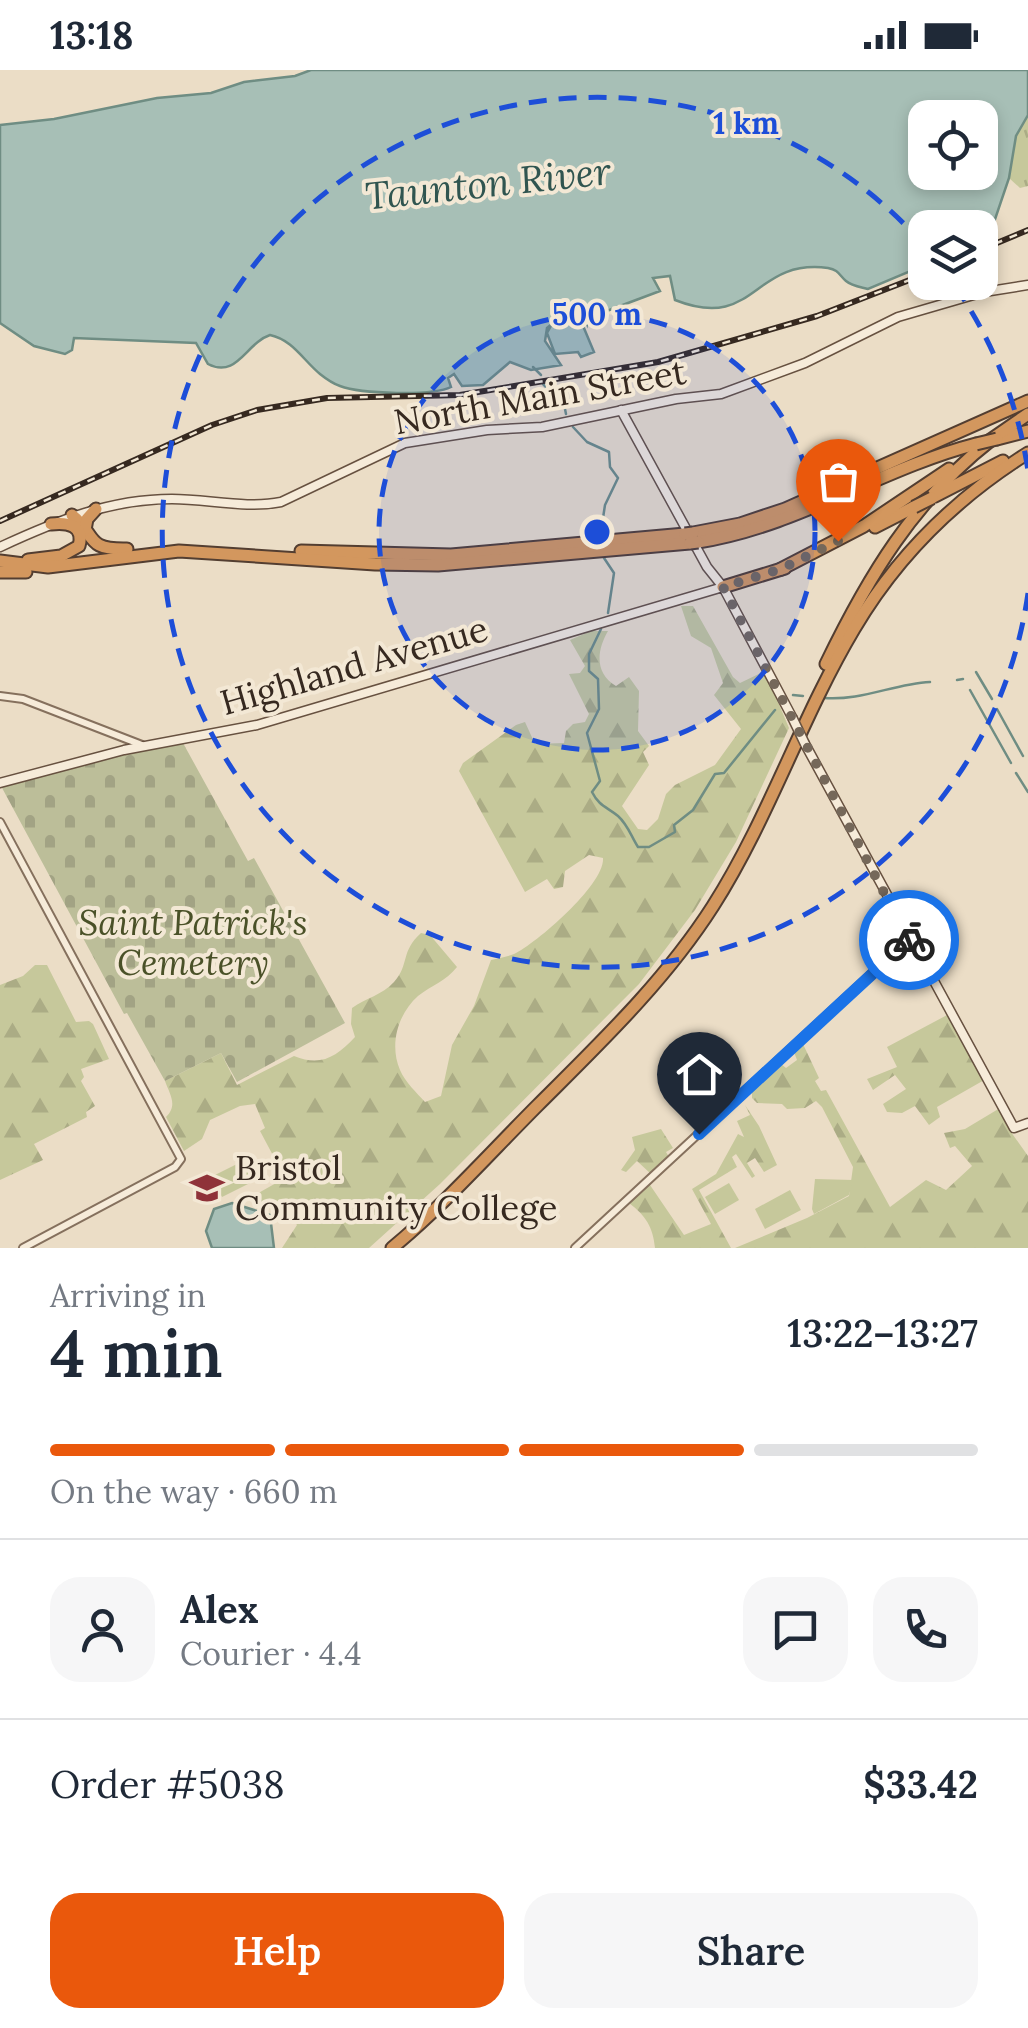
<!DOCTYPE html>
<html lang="en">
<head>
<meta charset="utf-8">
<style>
	:root { --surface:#fff; --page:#f6f6f7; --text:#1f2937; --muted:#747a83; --line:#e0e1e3; --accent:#ea580c }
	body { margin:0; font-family:Lora,serif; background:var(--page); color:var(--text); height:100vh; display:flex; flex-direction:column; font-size:38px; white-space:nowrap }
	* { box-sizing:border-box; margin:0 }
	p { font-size:32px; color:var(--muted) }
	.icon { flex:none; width:55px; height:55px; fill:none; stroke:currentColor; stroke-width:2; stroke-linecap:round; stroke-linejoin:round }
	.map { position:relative; height:1178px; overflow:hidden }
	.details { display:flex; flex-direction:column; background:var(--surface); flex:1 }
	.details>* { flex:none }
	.buttons { position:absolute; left:908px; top:30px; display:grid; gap:20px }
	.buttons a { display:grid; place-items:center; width:90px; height:90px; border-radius:20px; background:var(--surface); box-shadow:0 5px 15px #0003; font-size:50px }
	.pin { position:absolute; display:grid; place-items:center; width:85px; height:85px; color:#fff; margin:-102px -42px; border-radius:50% 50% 50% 0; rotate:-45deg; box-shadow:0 0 10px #0007 }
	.pin .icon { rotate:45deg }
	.courier { position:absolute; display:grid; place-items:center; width:100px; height:100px; margin:-50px; border:8px solid #1a73e8; border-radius:50%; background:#fff; color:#222; box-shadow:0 2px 12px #0007 }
	.head em { font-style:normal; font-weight:600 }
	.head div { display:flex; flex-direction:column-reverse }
	.head { display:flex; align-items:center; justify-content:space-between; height:170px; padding:0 50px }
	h1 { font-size:65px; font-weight:600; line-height:75px }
	.bar { display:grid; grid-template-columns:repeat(4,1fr); gap:15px 10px; align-content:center; height:120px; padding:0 50px }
	.bar i { height:12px; border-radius:8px; background:var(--line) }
	.bar .active { background:var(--accent) }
	.bar p { grid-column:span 4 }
	.line { display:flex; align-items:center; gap:25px; padding:0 50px; border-top:2px solid var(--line) }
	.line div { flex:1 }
	.round { display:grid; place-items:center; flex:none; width:105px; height:105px; border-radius:30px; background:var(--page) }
	.cta { display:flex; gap:20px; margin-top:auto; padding:20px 50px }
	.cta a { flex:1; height:115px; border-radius:30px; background:var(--accent); color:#fff; font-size:40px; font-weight:600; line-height:115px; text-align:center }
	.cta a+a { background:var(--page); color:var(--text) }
	.status { display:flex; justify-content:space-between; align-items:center; height:70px; padding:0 50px; background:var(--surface); direction:ltr }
	.status svg { height:28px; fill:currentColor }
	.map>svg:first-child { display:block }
	.grass { fill:url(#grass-tufts) }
	.forest { fill:url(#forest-firs) }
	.cemetery { fill:url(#cemetery-stones) }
	.pitch { fill:#c6c89b }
	.water { fill:#a7bfb6; stroke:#6f8d83; stroke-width:2.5; fill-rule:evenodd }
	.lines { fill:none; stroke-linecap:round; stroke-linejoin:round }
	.stream { stroke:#6f8d83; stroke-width:2.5 }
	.tertiary-casing { stroke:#85705d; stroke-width:10 }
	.secondary-casing { stroke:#675140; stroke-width:11 }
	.motorway-casing { stroke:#533e31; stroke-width:15 }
	.tertiary { stroke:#f6ebd9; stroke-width:6 }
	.secondary { stroke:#f6ebd9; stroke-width:8 }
	.motorway { stroke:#d3975e; stroke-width:11 }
	.rail-casing { stroke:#362920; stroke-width:6 }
	.rail { stroke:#f3e8d5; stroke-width:2.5; stroke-dasharray:8; stroke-linecap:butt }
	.secondary-bridge-casing { stroke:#675140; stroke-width:11; stroke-linecap:butt }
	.motorway-bridge-casing { stroke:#533e31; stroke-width:15; stroke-linecap:butt }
	.secondary-bridge { stroke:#f6ebd9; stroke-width:8 }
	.motorway-bridge { stroke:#d3975e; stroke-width:11 }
	.done { stroke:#75685a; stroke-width:10; stroke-dasharray:0 18 }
	.route { stroke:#1a73e8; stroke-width:12 }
	.ring { fill:none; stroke:#1d4ed8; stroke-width:5; stroke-dasharray:18 12 }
	.labels { text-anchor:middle; stroke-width:8; stroke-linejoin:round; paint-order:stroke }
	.street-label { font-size:35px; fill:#362920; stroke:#f3e8d5 }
	.park-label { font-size:35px; font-style:italic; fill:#4a5128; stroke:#f3e8d5 }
	.poi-label { font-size:35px; fill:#362920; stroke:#f3e8d5; text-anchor:start }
	.water-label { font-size:38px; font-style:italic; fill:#305550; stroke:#f3e8d5 }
	.centre { fill:#1d4ed8; stroke:#f3e8d5; stroke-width:5 }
	.ring-label { font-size:30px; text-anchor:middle; font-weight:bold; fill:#1d4ed8; stroke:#f3e8d5; stroke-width:8; stroke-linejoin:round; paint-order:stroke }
</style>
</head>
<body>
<div class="status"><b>13:18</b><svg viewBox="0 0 49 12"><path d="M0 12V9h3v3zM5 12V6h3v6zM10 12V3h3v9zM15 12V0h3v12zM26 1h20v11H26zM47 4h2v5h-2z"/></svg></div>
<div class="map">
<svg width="1028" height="1178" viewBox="0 0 1028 1178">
	<defs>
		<pattern id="grass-tufts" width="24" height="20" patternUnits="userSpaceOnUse" patternTransform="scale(2.5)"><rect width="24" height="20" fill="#c6c89b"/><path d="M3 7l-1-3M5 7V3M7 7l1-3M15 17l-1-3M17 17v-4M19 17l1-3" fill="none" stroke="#abac85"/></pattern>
		<pattern id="forest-firs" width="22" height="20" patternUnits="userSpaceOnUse" patternTransform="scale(2.5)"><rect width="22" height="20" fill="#c6c89b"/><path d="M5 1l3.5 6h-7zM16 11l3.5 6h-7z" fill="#abac85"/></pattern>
		<pattern id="cemetery-stones" width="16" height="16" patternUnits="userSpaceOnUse" patternTransform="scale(2.5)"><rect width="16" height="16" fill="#bcbe99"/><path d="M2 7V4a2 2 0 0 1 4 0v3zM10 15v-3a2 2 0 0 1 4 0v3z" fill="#a2a384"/></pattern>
	</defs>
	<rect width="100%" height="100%" fill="#ebddc6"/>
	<path class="grass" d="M1028,45V116L1020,118L1009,108L1016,66Z"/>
	<g class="forest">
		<path d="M681,536H693L733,607L740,613L765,601L789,658L736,772L695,840L639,914L440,1114L369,1178H282L297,1155L289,1144L277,1143L272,1137L248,1129L285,1108L260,1061L265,1058L255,1034L240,1036L210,1050L202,1069L184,1081L166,1047C178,1035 170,1025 165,1011L221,983L237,1015L294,986C321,997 336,987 355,967L351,954L352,938C366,928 382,925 394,912C410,894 400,882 421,863L430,865L457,897C446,911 432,915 418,926C398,944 389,974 400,1000C405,1012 417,1023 425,1032L441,1026L452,975L474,936L491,890C498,888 507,887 514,884C537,873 605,814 603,788L589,785L565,801L563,817L554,819L547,809L525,822L459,701L463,693L516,655L525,652L535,674L564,673L566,661L573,654L585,652L589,644L569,604L580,603L585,596L570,570L591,561H608C597,580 594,603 616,616L629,607L639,621L638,661L649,676L643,682L649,695L622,736L638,759L647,760L658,749L666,724L675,715L715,695L741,659L714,625L723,613L711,578L691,566Z"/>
		<path d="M35,895H47L76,952L89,951L93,954L109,989L81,999L84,1007L81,1011L95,1036L86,1042L87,1047L34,1074L43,1090L0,1110V915L23,906Z"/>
		<path d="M949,944L986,1009L937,1037L940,1047L929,1055L915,1036L902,1043L887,1042L883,1034L906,1019L895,1005L873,1020L867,1009L897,997L887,977Z"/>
		<path d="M803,974L819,1008L815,1011L821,1021L826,1020L890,1137L926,1110L946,1120L972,1096L955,1076L950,1078L944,1063L965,1059L1000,1038L1011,1062L1028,1086V1178H735L807,1148L849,1126L853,1097L822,1037L816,1031L805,1038L787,1039L782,1034L757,1033L752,1028V1020L781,994L786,998L797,990L794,982Z"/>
		<path d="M745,1035L759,1056L777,1095L764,1102L755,1088L747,1093L755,1106L752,1108L736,1084L732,1087L737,1097L699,1120L731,1178H655C653,1157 646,1146 629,1133L650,1115L684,1165L711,1154L692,1119L716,1104L738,1064L744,1067L737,1051L750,1045Z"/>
		<path d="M661,1059L673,1078L666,1082L669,1087L651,1104L637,1091L626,1102L621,1100L635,1080L632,1067Z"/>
	</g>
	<path class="cemetery" d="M183,673L248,791L254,788L345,953L237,1012L221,983L165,1011L127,943L124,944L1,716L133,681Z"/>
	<g class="pitch">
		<path d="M245,1090L256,1110L222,1127L211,1107Z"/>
		<path d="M815,1109L853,1110L849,1125L814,1144L812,1139Z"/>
		<path d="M729,1113L739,1130L715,1144L705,1127Z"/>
		<path d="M790,1120L801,1140L765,1159L755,1139Z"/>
	</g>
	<g class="water">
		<path d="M311,0H1028V45L1016,66L1009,108L989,167L980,171V158H925V195L868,219C861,217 852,216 846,211C839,205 839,200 828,198C752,188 756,262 675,230L670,206L653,208L660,221L588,248L587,254L585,249L581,251L594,282L581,287L578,282L555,284L547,263L552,254L547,258L545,271L561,295L531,300L510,292L483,315L462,316L454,304L448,308L451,317C433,326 361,324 340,316C334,314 325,308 320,304C303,290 293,270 270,265C246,273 237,309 208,294L196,273L74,268L72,280L65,284L34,276L0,253V55L54,49L157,28L211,23L244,12L295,6ZM925,48H980V102H925Z"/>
		<path d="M232,1133L270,1145L274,1178H212L206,1161L214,1139Z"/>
	</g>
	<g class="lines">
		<g class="stream">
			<path d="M533,297L541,305"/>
			<path d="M543,314L551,322L562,324L566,344"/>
			<path d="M573,357L587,372L609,382L610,397L618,408L605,435L601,461"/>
			<path d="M604,488L614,503L608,543"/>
			<path d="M601,559L589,584V601L598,609L599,639L587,663L600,711L592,722C599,736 607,737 618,746C628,755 631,766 638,777H649L675,762L674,755L693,740L715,704L724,703L775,640"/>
			<path d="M976,602L992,629"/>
			<path d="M957,610L963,609"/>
			<path d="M970,620L1011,693"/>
			<path d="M793,625L803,626"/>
			<path d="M824,628C862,631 893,614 930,612"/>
			<path d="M997,639L1023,686"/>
			<path d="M1016,703L1028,722"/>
		</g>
		<g class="tertiary-casing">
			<g id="tertiary">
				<path d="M0,626L23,629L142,675"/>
				<path d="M0,752L181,1089L175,1097L23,1178"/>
				<path d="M575,1178L909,869"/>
			</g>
		</g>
		<g class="secondary-casing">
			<g id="secondary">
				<path d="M621,340L707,497L723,517L792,647"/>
				<path d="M0,477C56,451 110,429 172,429C208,429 246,439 281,432L405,373L487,360L542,357L676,329L721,324L805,293L898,247L984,222L1028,215"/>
				<path d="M805,674L1014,1058L1028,1053"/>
				<path d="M0,713L124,680L257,655L723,517"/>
			</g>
		</g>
		<g class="motorway-casing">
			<g id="motorway">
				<path d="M997,369L1028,361"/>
				<path d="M989,371L1028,344"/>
				<path d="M935,426L1003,391"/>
				<path d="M72,445C97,465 84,480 127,479"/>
				<path d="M875,457L914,437"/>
				<path d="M85,460L87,449L96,439"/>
				<path d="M693,463L740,454L785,439L1028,331"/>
				<path d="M698,472C796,457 880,399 976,374"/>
				<path d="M301,481L451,485L685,464"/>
				<path d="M28,490L61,486L79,476C85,455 67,452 51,454"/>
				<path d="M0,491L48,497L179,481L375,494L438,495L690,473"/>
				<path d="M781,499L864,456L949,399"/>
				<path d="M0,502H26"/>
				<path d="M723,517L785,498"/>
				<path d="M826,594C868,507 914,430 991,370"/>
				<path d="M392,1178C444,1135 490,1083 538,1035C601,972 665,911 713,836C769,748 801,648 854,559C897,486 956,428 1028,383"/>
			</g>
		</g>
		<use href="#tertiary" class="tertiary"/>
		<use href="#secondary" class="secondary"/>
		<use href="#motorway" class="motorway"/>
		<g class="rail-casing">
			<g id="rail">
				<path d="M980,180L1028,160"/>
				<path d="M0,451L212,355L257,340L327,328L460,325L658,292L817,246L925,204"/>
			</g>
		</g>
		<use href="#rail" class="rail"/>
		<g class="secondary-bridge-casing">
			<path id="secondary-bridge" d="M792,647L805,674"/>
		</g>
		<g class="motorway-bridge-casing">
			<g id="motorway-bridge">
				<path d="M976,374L997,369"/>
				<path d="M914,437L932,428"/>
				<path d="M685,464L693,463"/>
				<path d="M690,473L698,472"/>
			</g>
		</g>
		<use href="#secondary-bridge" class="secondary-bridge"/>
		<use href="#motorway-bridge" class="motorway-bridge"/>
	</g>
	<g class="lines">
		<path class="done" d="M838,471L781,499L723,517L909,870"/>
		<path class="route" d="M699,1064L909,870"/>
	</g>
	<circle cx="597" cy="462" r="218" fill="#1d4ed8" fill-opacity=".12"/>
	<g class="ring">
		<circle cx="597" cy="462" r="218"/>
		<path d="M1028 523A435 435 0 1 1 923 174M955 216A435 435 0 0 1 1028 401"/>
	</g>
	<defs>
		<g id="university-bare" transform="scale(2.7)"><path d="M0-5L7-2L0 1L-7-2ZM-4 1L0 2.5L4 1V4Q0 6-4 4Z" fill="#8f3239" stroke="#f3e8d5" stroke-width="2.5" paint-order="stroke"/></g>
	</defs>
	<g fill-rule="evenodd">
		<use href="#university-bare" x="207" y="1118"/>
	</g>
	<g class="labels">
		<g class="street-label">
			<text transform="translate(540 327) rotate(-10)" y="12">North Main Street</text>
			<text transform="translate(354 596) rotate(-16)" y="12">Highland Avenue</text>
		</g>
		<g class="park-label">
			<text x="193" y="865">Saint Patrick's<tspan x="193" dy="40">Cemetery</tspan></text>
		</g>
		<g class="poi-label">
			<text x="235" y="1110">Bristol<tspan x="235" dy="40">Community College</tspan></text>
		</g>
		<g class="water-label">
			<text transform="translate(488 114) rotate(-6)" y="13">Taunton River</text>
		</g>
	</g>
	<circle cx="597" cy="462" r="15" class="centre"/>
	<g class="ring-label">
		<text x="746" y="64">1 km</text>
		<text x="597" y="255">500 m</text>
	</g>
</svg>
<div class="buttons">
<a><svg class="icon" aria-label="locate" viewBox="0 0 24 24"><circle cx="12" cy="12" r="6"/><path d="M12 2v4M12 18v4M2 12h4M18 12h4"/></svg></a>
<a><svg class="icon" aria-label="layers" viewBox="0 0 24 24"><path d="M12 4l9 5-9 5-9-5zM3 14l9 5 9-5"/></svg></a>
</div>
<div class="pin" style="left:838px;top:471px;background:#ea580c"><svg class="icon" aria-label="bag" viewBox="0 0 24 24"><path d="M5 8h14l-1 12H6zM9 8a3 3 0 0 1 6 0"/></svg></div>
<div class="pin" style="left:699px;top:1064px;background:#1f2937"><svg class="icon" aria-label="home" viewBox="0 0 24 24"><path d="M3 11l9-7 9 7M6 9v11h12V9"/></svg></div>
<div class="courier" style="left:909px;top:870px"><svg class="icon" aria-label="bike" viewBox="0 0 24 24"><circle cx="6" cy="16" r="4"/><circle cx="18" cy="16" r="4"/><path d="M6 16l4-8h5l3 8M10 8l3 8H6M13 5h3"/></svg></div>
</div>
<section class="details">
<div class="head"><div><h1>4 min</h1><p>Arriving in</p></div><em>13:22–13:27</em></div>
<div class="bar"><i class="active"></i><i class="active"></i><i class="active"></i><i></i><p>On the way · 660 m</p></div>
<div class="line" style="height:180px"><a class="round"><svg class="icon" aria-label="person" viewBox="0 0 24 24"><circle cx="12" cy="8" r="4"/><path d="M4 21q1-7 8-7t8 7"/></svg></a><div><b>Alex</b><p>Courier · 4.4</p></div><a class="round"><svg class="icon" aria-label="chat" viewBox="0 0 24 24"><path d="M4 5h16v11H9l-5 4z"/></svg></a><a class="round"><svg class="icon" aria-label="phone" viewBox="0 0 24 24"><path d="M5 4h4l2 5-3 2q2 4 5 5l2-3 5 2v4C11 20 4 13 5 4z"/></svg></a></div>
<div class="line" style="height:130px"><div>Order #5038</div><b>$33.42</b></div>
<div class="cta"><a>Help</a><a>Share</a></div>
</section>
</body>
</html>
